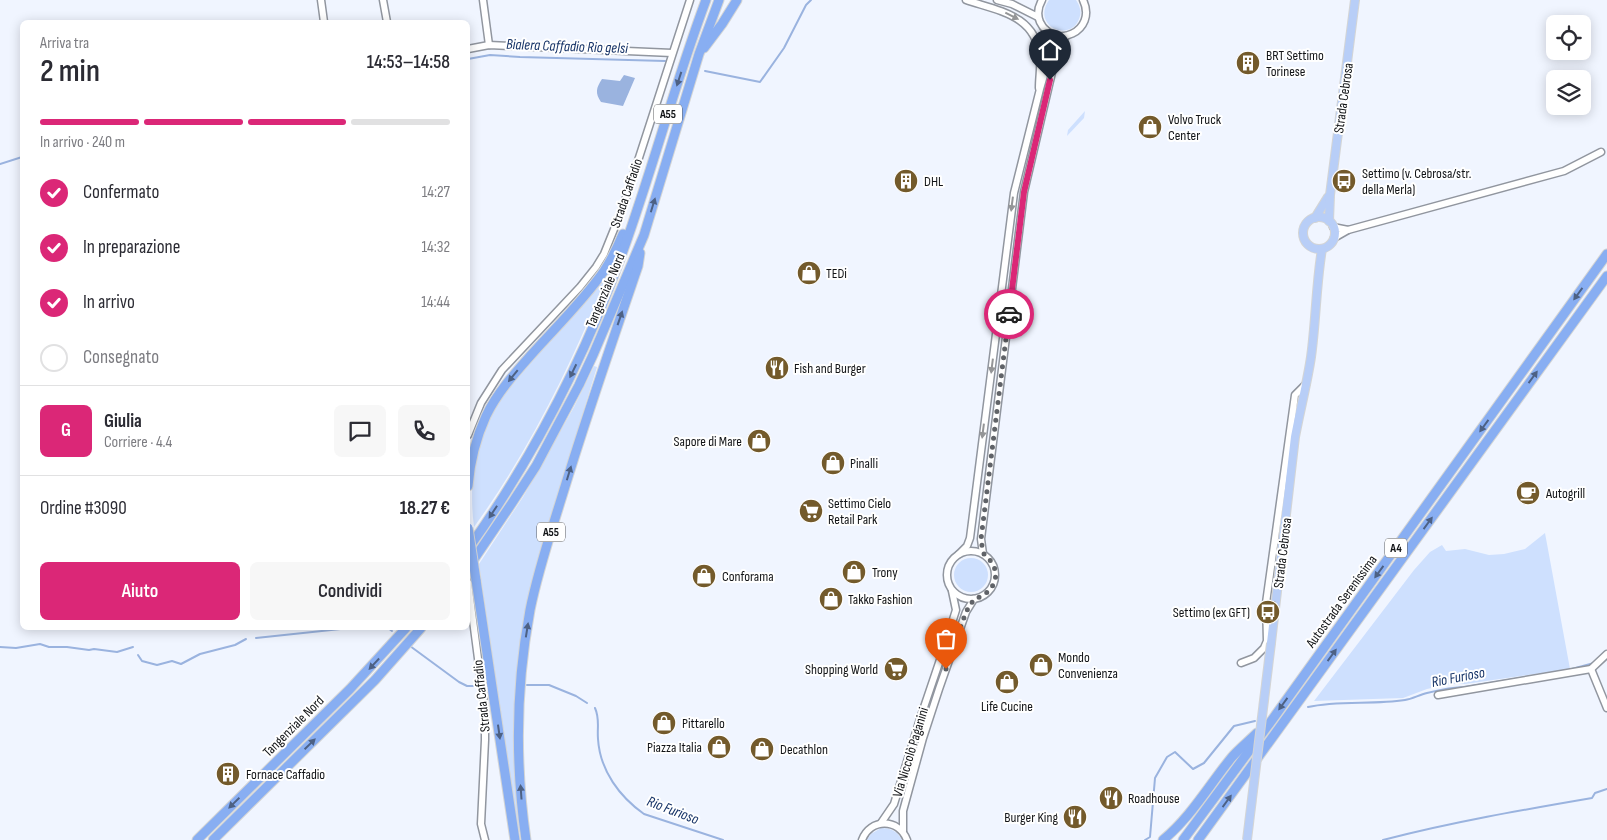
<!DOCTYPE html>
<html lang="it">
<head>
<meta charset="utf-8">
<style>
	:root { --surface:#fff; --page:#f7f7f7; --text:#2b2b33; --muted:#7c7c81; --line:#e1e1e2; --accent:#db2777 }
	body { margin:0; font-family:"Sofia Sans Condensed",sans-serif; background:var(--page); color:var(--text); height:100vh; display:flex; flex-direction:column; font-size:19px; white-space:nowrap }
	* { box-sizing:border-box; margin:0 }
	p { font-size:16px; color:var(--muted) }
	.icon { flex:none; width:28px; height:28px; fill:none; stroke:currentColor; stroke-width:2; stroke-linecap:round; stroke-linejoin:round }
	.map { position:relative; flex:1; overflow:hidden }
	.panel { position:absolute; left:20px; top:20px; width:450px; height:610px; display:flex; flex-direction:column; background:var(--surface); border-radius:8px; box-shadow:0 2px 12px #0003 }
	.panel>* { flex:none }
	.buttons { position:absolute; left:1546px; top:15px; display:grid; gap:10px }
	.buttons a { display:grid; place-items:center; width:45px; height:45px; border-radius:8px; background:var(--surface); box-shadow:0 2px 12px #0003; font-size:25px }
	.pin { position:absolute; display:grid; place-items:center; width:42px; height:42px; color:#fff; margin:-51px -21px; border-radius:50% 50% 50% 0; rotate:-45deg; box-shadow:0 0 5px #0007 }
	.pin .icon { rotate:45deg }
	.courier { position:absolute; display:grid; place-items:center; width:50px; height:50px; margin:-25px; border:4px solid #db2777; border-radius:50%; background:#fff; color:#222; box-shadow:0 1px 6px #0007 }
	.head em { font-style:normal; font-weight:600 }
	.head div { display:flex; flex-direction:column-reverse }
	.head { display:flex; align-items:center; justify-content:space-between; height:85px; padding:0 20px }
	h1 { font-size:32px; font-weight:600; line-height:38px }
	.bar { display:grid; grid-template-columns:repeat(4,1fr); gap:8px 5px; align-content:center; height:60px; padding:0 20px }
	.bar i { height:6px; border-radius:4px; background:var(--line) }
	.bar .current { background:var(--accent) }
	.bar p { grid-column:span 4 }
	.line { display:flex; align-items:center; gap:12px; padding:0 20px; border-top:1px solid var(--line) }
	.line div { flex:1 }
	.round { display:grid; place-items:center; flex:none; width:52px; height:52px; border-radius:8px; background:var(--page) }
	ol { padding:0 20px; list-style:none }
	li { display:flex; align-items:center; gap:15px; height:55px }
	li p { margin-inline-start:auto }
	li .icon { padding:5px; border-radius:50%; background:var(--accent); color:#fff; stroke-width:4 }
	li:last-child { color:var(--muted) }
	li i { width:28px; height:28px; border:2px solid var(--line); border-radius:50% }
	.button { display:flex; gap:10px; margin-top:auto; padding:10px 20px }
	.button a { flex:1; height:58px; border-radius:8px; background:var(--accent); color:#fff; font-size:20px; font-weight:600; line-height:58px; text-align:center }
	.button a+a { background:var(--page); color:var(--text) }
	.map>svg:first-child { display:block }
	.green { fill:#cee0fe }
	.water { fill:#9ab3df }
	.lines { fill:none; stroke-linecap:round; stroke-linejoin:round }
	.stream { stroke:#9ab3df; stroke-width:2 }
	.minor-casing { stroke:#91969f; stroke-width:9 }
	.major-casing { stroke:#d4d5d5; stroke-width:10 }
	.highway-casing { stroke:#d4d5d5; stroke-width:11 }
	.minor { stroke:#fff; stroke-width:6 }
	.major { stroke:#b8cef7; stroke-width:8 }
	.highway { stroke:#88aef2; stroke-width:9 }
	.major-bridge-casing { stroke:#d4d5d5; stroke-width:10; stroke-linecap:butt }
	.highway-bridge-casing { stroke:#d4d5d5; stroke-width:11; stroke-linecap:butt }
	.major-bridge { stroke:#b8cef7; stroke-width:8 }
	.highway-bridge { stroke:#88aef2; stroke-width:9 }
	.oneway { fill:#949597 }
	.oneway2 { fill:#4d6184 }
	.done { stroke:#606368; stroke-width:5; stroke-dasharray:0 9 }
	.route { stroke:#db2777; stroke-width:6 }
	.labels { text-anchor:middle; stroke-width:4; stroke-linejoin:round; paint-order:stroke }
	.shield { fill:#fff; stroke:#595a5d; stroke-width:1 }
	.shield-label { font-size:12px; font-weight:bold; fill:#121417 }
	.poi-label { font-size:14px; fill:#121417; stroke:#fff; text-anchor:start }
	.street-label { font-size:14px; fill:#121417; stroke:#fff }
	.water-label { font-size:15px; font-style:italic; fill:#163367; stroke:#fff }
</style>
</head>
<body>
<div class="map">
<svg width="1607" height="840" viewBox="0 0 1607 840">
	<rect width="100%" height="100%" fill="#f0f5ff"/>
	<g class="green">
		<path d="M1049,0H1076C1080,6 1082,12 1079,19C1070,43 1031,26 1049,0Z"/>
		<path d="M1085,111L1084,118L1067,136L1068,130Z"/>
		<path d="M602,282L604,283C570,368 528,452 474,527C468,481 476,431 503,393C532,352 570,319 602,282Z"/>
		<path d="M594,366L597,367L538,561L530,593L514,727V762L520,832H518L479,564L523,497L574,407Z"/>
		<path d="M1545,533L1570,669L1465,684H1450L1427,689L1403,698L1314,701L1414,570L1430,552L1442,545L1446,551L1465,549L1489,555L1504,554L1525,549Z"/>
		<circle cx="971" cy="575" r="17"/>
		<path d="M881,828C891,828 897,831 902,840H867L871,834Z"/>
	</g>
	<path class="water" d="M624,75L635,78L623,106L601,102C595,93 596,88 602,79L620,81Z"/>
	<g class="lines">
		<g class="stream">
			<path d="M468,59L490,55L520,57L665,61"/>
			<path d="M705,71L760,82L784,48L806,5L811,0"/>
			<path d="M0,164L22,157"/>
			<path d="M388,628L392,631"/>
			<path d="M256,638L350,628"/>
			<path d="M410,646L459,682L467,686H476"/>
			<path d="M0,647L16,648L40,644L49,647H67L89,650L94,649L117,652L133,647"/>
			<path d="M138,655L142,661L157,665L172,661L181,664L200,654L235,645L246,639"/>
			<path d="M527,685H549L576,696L587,703"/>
			<path d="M1308,707C1338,700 1373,705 1405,700C1412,699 1419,695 1427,693C1439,690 1452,687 1465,687L1568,670L1594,663"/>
			<path d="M595,708C600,719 597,727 598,739C600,771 620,797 644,814L723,840"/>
			<path d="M1145,840L1150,837L1155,778L1167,757L1175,752L1193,769L1204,763L1234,726L1255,721"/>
			<path d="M1383,840C1452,822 1522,810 1592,798L1595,793L1607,789"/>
		</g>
		<g class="minor-casing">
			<g id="minor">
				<path d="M321,0L324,22"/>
				<path d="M383,0L387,22"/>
				<path d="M483,0L489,45"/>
				<path d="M966,0C999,11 1036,15 1040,57C1041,67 1039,77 1039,88"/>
				<path d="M997,0L1012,4L1038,17"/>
				<path d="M1042,0C1038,7 1037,15 1040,22C1054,51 1098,31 1083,0"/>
				<path d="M468,49L489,45L672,53"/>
				<path d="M1333,227L1348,230"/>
				<path d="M1334,238L1348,230L1564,171L1601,152"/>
				<path d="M468,435L481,403L502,370L580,287L596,267L604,254L623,207L690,0"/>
				<circle cx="971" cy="575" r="24"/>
				<path d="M959,554L967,546L970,538L1014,193L1040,89L1049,58L1050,46L1049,38L1046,30"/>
				<path d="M983,554L981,539L1024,192L1057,51L1066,36"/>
				<path d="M468,582L485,712V740L481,824L485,840"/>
				<path d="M1241,663L1254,658L1264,648L1267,641L1266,603L1295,395L1306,384"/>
				<path d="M1591,669L1607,708"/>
				<path d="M1438,695L1591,669L1607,654"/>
				<path d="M881,823L894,804L920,719L944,648L956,610L952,591"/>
				<path d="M903,831V811L923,738L939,689L966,612L974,599"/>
				<path d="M862,840C870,818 899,818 907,840"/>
			</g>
		</g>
		<g class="major-casing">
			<g id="major">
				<circle cx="1319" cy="233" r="16"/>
				<path d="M1315,218L1328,197"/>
				<path d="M1329,221L1330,195L1355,0"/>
				<path d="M1271,643L1295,437C1300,410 1307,384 1311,357C1316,321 1316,285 1322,249"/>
			</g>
		</g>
		<g class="highway-casing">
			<g id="highway">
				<path d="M704,48L722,24L737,0"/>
				<path d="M468,486C470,462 476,438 486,416C497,393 515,373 531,355C556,327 583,301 604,271C612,259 618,246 623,234"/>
				<path d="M468,549C533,458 585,357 623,251C653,168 675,83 706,0"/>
				<path d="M468,568L512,503L536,466L579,385L593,355L644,235L699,54L719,0"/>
				<path d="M476,580L515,840"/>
				<path d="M197,840L350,689L406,628"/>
				<path d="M213,840L375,680L421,628"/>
				<path d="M526,840C515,764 516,685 530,610C538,570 551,532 563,493C586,417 612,342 638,266L640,253"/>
				<path d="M1163,840C1191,817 1209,785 1232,757C1239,749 1249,741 1257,733"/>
				<path d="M1183,840L1272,720L1607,254"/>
				<path d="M1198,840L1607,276"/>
			</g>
		</g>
		<use href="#minor" class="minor"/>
		<use href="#major" class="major"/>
		<use href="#highway" class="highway"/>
		<g class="major-bridge-casing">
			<path id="major-bridge" d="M1247,840L1271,643"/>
		</g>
		<g class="highway-bridge-casing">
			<path id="highway-bridge" d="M468,528L476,580"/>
		</g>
		<use href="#major-bridge" class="major-bridge"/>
		<use href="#highway-bridge" class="highway-bridge"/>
	</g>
	<defs><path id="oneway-solid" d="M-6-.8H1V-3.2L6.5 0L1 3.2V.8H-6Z" transform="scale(1.25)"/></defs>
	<g class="oneway">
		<use href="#oneway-solid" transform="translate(1012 16) rotate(27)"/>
		<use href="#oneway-solid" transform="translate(1012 204) rotate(97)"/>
		<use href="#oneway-solid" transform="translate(992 366) rotate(97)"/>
		<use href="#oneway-solid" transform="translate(983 431) rotate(97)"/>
	</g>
	<g class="oneway2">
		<use href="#oneway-solid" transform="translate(679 79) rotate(108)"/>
		<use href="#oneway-solid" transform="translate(653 205) rotate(-73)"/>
		<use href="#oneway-solid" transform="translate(1578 294) rotate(126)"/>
		<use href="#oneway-solid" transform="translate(620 318) rotate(-71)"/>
		<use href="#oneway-solid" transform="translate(573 371) rotate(116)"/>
		<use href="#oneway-solid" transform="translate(513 376) rotate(129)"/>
		<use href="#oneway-solid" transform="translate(1533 377) rotate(-54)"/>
		<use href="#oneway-solid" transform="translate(1484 426) rotate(126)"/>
		<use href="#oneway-solid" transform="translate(569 473) rotate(-73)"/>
		<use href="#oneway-solid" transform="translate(493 512) rotate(123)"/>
		<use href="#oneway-solid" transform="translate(1428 523) rotate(-54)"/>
		<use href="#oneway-solid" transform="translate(1379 572) rotate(126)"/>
		<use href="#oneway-solid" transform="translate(527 630) rotate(-81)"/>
		<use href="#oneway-solid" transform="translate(1332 655) rotate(-54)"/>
		<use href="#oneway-solid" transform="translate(374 664) rotate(133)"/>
		<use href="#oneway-solid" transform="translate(1283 704) rotate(126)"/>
		<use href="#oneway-solid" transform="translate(499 732) rotate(82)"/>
		<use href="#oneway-solid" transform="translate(310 744) rotate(-44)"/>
		<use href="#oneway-solid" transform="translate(521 792) rotate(-94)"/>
		<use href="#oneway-solid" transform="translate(1227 801) rotate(-54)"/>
		<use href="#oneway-solid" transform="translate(234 803) rotate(136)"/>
	</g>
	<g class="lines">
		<path class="done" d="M946,669L966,612L974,599C990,595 1002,579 992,563C990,559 987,558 984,554C982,551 982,543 981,539L1009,314"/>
		<path class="route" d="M1009,314L1024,192L1050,80"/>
	</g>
	<defs>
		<g id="building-disc" transform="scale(1.25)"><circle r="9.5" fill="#735a2b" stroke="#fff"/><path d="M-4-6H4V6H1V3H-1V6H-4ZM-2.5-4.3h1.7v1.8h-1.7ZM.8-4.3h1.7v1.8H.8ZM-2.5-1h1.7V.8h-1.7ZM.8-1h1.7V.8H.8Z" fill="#fff"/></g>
		<g id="shop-disc" transform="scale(1.25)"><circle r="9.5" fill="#735a2b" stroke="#fff"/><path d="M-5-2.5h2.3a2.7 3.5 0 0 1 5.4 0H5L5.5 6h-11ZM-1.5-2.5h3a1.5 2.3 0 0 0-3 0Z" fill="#fff"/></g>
		<g id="bus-disc" transform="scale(1.25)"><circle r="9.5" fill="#735a2b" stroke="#fff"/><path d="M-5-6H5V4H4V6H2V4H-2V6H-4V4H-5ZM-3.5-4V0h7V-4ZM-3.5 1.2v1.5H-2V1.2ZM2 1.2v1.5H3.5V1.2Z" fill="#fff"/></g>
		<g id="restaurant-disc" transform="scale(1.25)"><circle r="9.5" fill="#735a2b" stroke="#fff"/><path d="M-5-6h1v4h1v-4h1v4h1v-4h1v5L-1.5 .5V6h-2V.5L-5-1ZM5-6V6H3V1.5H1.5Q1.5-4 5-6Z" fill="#fff"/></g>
		<g id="cafe-disc" transform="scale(1.25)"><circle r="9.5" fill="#735a2b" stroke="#fff"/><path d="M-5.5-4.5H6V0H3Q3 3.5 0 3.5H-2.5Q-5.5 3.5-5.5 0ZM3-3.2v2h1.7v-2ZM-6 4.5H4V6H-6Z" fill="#fff"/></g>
		<g id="supermarket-disc" transform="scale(1.25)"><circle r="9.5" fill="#735a2b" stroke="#fff"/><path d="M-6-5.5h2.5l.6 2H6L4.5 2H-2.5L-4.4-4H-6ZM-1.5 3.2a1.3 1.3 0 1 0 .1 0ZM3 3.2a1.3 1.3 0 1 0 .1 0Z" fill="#fff"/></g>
	</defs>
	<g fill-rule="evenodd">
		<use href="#building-disc" x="1248" y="63"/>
		<use href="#shop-disc" x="1150" y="127"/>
		<use href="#building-disc" x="906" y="181"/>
		<use href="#bus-disc" x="1344" y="181"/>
		<use href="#shop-disc" x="809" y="273"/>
		<use href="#restaurant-disc" x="777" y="368"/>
		<use href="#shop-disc" x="759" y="441"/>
		<use href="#shop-disc" x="833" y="463"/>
		<use href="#cafe-disc" x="1528" y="493"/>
		<use href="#supermarket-disc" x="811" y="511"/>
		<use href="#shop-disc" x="854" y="572"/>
		<use href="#shop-disc" x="704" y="576"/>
		<use href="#shop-disc" x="831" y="599"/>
		<use href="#bus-disc" x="1268" y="612"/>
		<use href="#shop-disc" x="1041" y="665"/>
		<use href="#supermarket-disc" x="896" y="669"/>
		<use href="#shop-disc" x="1007" y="682"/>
		<use href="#shop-disc" x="664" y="723"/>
		<use href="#shop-disc" x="719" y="747"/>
		<use href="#shop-disc" x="762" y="749"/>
		<use href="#building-disc" x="228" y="774"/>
		<use href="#restaurant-disc" x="1111" y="798"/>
		<use href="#restaurant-disc" x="1075" y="817"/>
	</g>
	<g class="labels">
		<g class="shield">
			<rect x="654" y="104.5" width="28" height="19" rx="4"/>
			<rect x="537" y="522.5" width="28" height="19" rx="4"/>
			<rect x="1385" y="538.5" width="22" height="19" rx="4"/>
		</g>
		<g class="shield-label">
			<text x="668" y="118">A55</text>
			<text x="551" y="536">A55</text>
			<text x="1396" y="552">A4</text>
		</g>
		<g class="poi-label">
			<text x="1266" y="60">BRT Settimo<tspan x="1266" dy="16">Torinese</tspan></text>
			<text x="1168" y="124">Volvo Truck<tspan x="1168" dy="16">Center</tspan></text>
			<text x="1362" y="178">Settimo (v. Cebrosa/str.<tspan x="1362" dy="16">della Merla)</tspan></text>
			<text x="924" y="186">DHL</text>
			<text x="826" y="278">TEDi</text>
			<text x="794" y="373">Fish and Burger</text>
			<text x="742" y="446" text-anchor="end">Sapore di Mare</text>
			<text x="850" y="468">Pinalli</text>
			<text x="1546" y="498">Autogrill</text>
			<text x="828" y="508">Settimo Cielo<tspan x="828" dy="16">Retail Park</tspan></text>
			<text x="872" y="577">Trony</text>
			<text x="722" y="581">Conforama</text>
			<text x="848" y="604">Takko Fashion</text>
			<text x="1250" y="617" text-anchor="end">Settimo (ex GFT)</text>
			<text x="1058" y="662">Mondo<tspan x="1058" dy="16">Convenienza</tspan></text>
			<text x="878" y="674" text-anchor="end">Shopping World</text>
			<text x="1007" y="711" text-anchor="middle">Life Cucine</text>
			<text x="682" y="728">Pittarello</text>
			<text x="702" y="752" text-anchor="end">Piazza Italia</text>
			<text x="780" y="754">Decathlon</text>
			<text x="246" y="779">Fornace Caffadio</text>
			<text x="1128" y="803">Roadhouse</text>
			<text x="1058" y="822" text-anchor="end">Burger King</text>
		</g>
		<g class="street-label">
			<text transform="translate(1343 98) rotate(-82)" y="5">Strada Cebrosa</text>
			<text transform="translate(626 193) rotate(-71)" y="5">Strada Caffadio</text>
			<text transform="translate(605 290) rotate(-67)" y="5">Tangenziale Nord</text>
			<text transform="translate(1282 553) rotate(-83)" y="5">Strada Cebrosa</text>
			<text transform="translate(1341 601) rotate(-54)" y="5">Autostrada Serenissima</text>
			<text transform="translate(481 696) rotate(-96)" y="5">Strada Caffadio</text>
			<text transform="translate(293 726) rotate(-45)" y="5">Tangenziale Nord</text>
			<text transform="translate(910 752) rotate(-73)" y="5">Via Niccolò Paganini</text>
		</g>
		<g class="water-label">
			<text transform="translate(567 46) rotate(2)" y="5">Bialera Caffadio Rio gelsi</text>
			<text transform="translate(1458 677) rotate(-11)" y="5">Rio Furioso</text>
			<text transform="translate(673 810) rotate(21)" y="5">Rio Furioso</text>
		</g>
	</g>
</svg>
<div class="buttons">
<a><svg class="icon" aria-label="locate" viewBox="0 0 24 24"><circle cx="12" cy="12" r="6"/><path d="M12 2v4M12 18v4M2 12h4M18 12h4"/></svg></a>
<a><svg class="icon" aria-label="layers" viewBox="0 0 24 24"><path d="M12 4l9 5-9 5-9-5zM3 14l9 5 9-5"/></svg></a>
</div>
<div class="pin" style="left:946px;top:669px;background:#ea580c"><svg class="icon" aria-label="bag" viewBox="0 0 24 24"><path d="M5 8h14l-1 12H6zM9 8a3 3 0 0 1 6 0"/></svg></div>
<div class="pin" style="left:1050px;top:80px;background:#1f2937"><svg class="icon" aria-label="home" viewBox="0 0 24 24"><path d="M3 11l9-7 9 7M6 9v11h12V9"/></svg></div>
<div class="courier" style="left:1009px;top:314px"><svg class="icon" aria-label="car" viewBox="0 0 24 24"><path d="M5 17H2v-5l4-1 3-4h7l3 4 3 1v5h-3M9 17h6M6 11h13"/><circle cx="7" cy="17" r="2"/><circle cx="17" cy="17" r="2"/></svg></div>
<section class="panel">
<div class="head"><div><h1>2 min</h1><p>Arriva tra</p></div><em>14:53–14:58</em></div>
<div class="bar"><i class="current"></i><i class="current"></i><i class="current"></i><i></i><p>In arrivo · 240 m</p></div>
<ol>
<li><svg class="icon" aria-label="check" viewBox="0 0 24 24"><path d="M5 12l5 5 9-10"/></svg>Confermato<p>14:27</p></li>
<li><svg class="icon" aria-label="check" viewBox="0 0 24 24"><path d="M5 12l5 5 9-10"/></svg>In preparazione<p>14:32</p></li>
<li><svg class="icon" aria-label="check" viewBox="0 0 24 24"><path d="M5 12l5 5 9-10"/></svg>In arrivo<p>14:44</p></li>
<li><i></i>Consegnato</li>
</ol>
<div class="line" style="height:90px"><b class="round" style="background:var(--accent);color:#fff">G</b><div><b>Giulia</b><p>Corriere · 4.4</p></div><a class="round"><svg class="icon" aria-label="chat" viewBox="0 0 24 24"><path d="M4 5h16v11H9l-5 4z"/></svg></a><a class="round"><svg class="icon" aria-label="phone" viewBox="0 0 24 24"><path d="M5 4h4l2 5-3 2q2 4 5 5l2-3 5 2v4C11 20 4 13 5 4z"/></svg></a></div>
<div class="line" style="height:65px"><div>Ordine #3090</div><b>18.27 €</b></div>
<div class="button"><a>Aiuto</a><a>Condividi</a></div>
</section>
</div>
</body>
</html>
